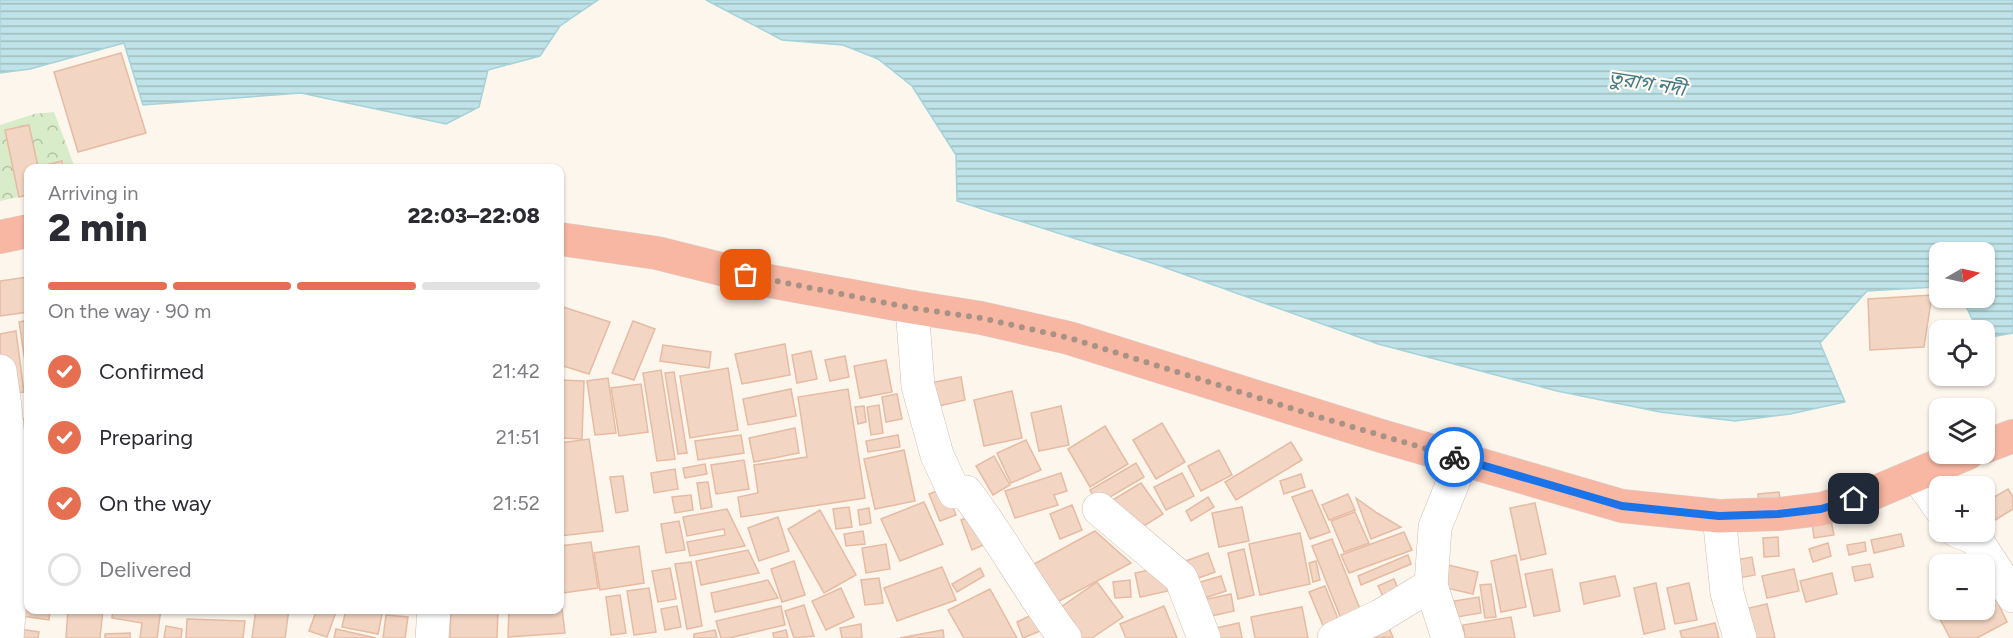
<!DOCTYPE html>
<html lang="en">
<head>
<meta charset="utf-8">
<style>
	:root { --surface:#fff; --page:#f2f2f3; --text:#2b2b33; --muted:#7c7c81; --line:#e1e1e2; --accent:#e76f51 }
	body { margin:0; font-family:Figtree,"Noto Sans Bengali",sans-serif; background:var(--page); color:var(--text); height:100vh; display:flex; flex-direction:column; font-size:22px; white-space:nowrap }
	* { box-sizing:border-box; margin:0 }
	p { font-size:20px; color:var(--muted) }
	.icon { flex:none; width:33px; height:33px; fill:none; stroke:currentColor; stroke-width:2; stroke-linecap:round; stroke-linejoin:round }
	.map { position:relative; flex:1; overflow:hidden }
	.sheet { position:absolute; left:24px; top:164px; width:540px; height:450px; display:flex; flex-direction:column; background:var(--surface); border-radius:12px; box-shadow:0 2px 4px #0004 }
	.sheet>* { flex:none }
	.needle { width:39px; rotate:81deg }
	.fabs { position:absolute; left:1929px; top:242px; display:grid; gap:12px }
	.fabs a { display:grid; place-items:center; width:66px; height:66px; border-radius:12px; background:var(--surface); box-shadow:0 2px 4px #0004; font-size:30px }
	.pin { position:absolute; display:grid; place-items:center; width:51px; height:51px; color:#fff; margin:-26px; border-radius:12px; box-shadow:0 3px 9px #0006 }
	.courier { position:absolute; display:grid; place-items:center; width:60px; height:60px; margin:-30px; border:4px solid #1a73e8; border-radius:50%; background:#fff; color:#222; box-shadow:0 2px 8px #0007 }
	.summary em { font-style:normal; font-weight:800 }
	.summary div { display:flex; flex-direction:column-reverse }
	.summary { display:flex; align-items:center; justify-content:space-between; height:102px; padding:0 24px }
	h1 { font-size:39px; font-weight:800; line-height:45px }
	.bar { display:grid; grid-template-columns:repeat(4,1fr); gap:9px 6px; align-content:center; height:72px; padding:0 24px }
	.bar i { height:8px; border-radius:4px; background:var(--line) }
	.bar .on { background:var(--accent) }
	.bar p { grid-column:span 4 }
	ol { padding:0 24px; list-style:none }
	li { display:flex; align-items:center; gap:18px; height:66px }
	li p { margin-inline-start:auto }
	li .icon { padding:6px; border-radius:50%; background:var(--accent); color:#fff; stroke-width:4 }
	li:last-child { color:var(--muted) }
	li i { width:33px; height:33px; border:3px solid var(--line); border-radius:50% }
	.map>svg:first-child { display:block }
	.park { fill:url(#park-crowns) }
	.water { fill:url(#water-rules); stroke:#a5d3da; stroke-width:1.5 }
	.building { fill:#f3d5c3; stroke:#e6bba3; stroke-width:1.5 }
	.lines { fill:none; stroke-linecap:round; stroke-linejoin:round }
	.minor-casing { stroke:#d1beb0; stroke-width:34 }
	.highway-casing { stroke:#dad1cd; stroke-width:34 }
	.minor { stroke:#fff; stroke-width:33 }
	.highway { stroke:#f7b7a3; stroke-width:33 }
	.done { stroke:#a89285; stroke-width:6; stroke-dasharray:0 10.8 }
	.route { stroke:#1a73e8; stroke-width:8 }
	.labels { text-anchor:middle; stroke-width:4.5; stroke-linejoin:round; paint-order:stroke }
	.water-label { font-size:20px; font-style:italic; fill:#437c86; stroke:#fffaf3 }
</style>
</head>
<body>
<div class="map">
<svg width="2013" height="638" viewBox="0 0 2013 638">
	<defs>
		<pattern id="park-crowns" width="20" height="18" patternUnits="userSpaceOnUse" patternTransform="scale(1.5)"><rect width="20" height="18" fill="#d8ecc9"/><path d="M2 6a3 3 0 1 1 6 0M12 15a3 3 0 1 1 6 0" fill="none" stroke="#b4c2a5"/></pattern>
		<pattern id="water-rules" width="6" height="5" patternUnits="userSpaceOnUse" patternTransform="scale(1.5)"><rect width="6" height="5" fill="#bfe3e8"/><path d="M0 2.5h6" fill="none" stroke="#a0bbbe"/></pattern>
	</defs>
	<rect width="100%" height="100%" fill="#fdf6ec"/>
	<path class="park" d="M54,112L75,168H28V195L0,201V125L34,114Z"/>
	<g class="water">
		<path d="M0,0H598L560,26L540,56L488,70L479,107L446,124L301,93L143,105L124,43L30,69L0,73Z"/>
		<path d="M706,0H2013V333L1985,338L1984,330H1977L1966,306L1952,297H1984V252H1940L1939,289L1936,287L1867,291L1820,343L1845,402L1790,414L1735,421L1660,412L1557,391L1378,344L1158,265L957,201L956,155L912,86L878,59L843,45L782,40Z"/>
	</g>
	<g class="building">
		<path d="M121,53L146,133L78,152L54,72Z"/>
		<path d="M29,125L38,167L62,161L63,168H28V195L19,197L5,130Z"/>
		<path d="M27,277L28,312L0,316V281Z"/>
		<path d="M1932,295L1924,347L1870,350L1868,299Z"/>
		<path d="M560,306L610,322L589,374L560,365Z"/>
		<path d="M28,320V368H26L19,322Z"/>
		<path d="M633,321L655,329L634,380L612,373Z"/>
		<path d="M16,331L24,392L6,394L0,356V334Z"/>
		<path d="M785,344L790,375L742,384L735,354Z"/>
		<path d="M663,345L711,352L709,368L660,361Z"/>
		<path d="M811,351L817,379L797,383L792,355Z"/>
		<path d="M845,356L849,377L830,381L825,360Z"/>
		<path d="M886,360L892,392L860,398L854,366Z"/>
		<path d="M728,368L738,430L690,438L680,376Z"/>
		<path d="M661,370L675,459L657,461L643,373Z"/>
		<path d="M674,372L687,453L678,454L665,373Z"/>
		<path d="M961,377L965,400L930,408L925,384Z"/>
		<path d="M608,378L616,433L595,435L587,381Z"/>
		<path d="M560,380L584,381L582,439L560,438Z"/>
		<path d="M641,384L648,432L619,436L611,388Z"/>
		<path d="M791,389L796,416L748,425L743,399Z"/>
		<path d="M848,389L865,498L741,517L738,497L758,493L754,465L807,457L798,397Z"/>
		<path d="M1012,391L1022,438L984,446L974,400Z"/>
		<path d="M897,394L902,419L886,422L882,397Z"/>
		<path d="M879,405L883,433L871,435L867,407Z"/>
		<path d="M864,406L866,422L858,424L855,407Z"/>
		<path d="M1061,406L1069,445L1039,451L1031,413Z"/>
		<path d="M28,418V442L14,444L10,420Z"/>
		<path d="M1162,423L1185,462L1156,479L1133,440Z"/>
		<path d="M1105,426L1128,464L1090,487L1068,449Z"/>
		<path d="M795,428L799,453L754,462L749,438Z"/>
		<path d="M741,435L744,453L698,460L695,441Z"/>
		<path d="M898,435L900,447L868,452L866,441Z"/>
		<path d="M589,439L603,531L560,536V443Z"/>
		<path d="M1026,440L1041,470L1011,483L997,453Z"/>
		<path d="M1291,442L1302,460L1236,500L1225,482Z"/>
		<path d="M904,450L915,501L875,509L864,459Z"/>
		<path d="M1219,450L1232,475L1201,491L1188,466Z"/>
		<path d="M994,456L1010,485L993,495L976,466Z"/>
		<path d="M744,460L749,489L716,494L711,465Z"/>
		<path d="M1136,463L1144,477L1098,504L1090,490Z"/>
		<path d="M705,464L707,474L685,478L683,468Z"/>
		<path d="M675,469L678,489L654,493L651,473Z"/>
		<path d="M1061,473L1067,491L1054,495L1058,505L1015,518L1005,491Z"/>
		<path d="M1182,473L1194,496L1166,510L1154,487Z"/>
		<path d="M1301,474L1305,487L1284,494L1280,481Z"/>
		<path d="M623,476L628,511L616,513L610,477Z"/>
		<path d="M708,482L712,507L701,509L697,483Z"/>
		<path d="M1141,483L1163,514L1134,532L1106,504Z"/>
		<path d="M945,488L956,515L940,521L929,494Z"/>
		<path d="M2008,489L2013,497V509L1984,527V503Z"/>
		<path d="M1312,490L1330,532L1310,539L1292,497Z"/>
		<path d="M1779,492L1781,504L1759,506L1758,494Z"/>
		<path d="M1348,494L1355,510L1329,520L1322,505Z"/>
		<path d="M691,495L693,510L675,513L672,497Z"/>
		<path d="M1208,497L1214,507L1191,521L1186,511Z"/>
		<path d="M1356,498L1377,513L1401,527L1371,539Z"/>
		<path d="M924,502L943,544L900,561L881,519Z"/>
		<path d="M1535,503L1546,554L1521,560L1510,508Z"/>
		<path d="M1072,505L1082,530L1060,539L1050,514Z"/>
		<path d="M849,507L852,527L836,529L833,509Z"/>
		<path d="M1242,507L1249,541L1219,547L1212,513Z"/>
		<path d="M869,508L871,523L860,525L858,510Z"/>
		<path d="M727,509L745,546L690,556L687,542L725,535L724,529L687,536L683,517Z"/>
		<path d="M820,510L856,575L824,593L788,529Z"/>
		<path d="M1355,512L1369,543L1344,552L1331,521Z"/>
		<path d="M978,513L990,542L972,550L961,520Z"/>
		<path d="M778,517L789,551L759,561L748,528Z"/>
		<path d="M1831,520L1834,535L1814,538L1812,523Z"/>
		<path d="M679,521L685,550L666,553L661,524Z"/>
		<path d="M863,531L865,544L846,546L844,534Z"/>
		<path d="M1095,531L1131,563L1046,608L1023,570Z"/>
		<path d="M1404,532L1412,550L1349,573L1341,555Z"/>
		<path d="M1300,533L1310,584L1260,595L1249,544Z"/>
		<path d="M1901,534L1904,546L1874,553L1871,540Z"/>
		<path d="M1778,537L1779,556L1764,557L1763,538Z"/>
		<path d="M1332,539L1364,619L1344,626L1312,546Z"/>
		<path d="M591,542L598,588L563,593L560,570V546Z"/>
		<path d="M1865,542L1866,551L1849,555L1847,545Z"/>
		<path d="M1828,543L1831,556L1813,562L1809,549Z"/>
		<path d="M886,544L890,569L866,573L862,548Z"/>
		<path d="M639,546L644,583L600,590L594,553Z"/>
		<path d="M1244,549L1254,595L1238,599L1228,553Z"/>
		<path d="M748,550L759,573L701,585L696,561Z"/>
		<path d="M1208,553L1215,572L1185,583L1177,564Z"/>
		<path d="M1408,555L1411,564L1361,585L1358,576Z"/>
		<path d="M1516,555L1526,607L1501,612L1491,561Z"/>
		<path d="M1752,557L1755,575L1739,578L1735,560Z"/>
		<path d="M794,561L805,595L782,602L771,569Z"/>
		<path d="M1316,561L1320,580L1313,582L1309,563Z"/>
		<path d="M691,562L702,626L687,629L675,564Z"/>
		<path d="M1444,564L1478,572L1473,594L1438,586Z"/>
		<path d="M1870,564L1873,577L1855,581L1852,567Z"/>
		<path d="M942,567L956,600L897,621L884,588Z"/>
		<path d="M1163,567L1168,591L1140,597L1135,573Z"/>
		<path d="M670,568L676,599L658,602L652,571Z"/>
		<path d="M980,568L984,576L957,592L952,584Z"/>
		<path d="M1552,569L1560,611L1534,616L1525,574Z"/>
		<path d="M1794,569L1799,591L1767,598L1762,576Z"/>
		<path d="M1832,573L1837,594L1806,602L1800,581Z"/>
		<path d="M1221,576L1226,591L1196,601L1190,585Z"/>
		<path d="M1615,576L1620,596L1584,604L1580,583Z"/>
		<path d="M879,578L883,603L865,605L861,580Z"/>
		<path d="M1394,579L1400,593L1385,601L1378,586Z"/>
		<path d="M768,580L778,598L715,612L711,593Z"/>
		<path d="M1130,580L1131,597L1115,598L1113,582Z"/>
		<path d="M20,581L28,582V609H50L49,620L15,615Z"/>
		<path d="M1097,582L1123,617L1092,638H1068L1051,614Z"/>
		<path d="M1656,583L1665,629L1644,634L1634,588Z"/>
		<path d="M1689,583L1697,620L1675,624L1667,588Z"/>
		<path d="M1491,584L1496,617L1485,618L1480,585Z"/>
		<path d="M1325,586L1342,629L1327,635L1309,592Z"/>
		<path d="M649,588L656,632L634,635L627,591Z"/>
		<path d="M841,588L854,617L826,630L812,601Z"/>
		<path d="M990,589L1017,638H964L948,610Z"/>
		<path d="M1991,589L2007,622L1977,638H1950L1939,617L1954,609H1984V593Z"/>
		<path d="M560,593L565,633L508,637L509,609H560Z"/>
		<path d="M1231,594L1234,611L1202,618L1198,601Z"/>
		<path d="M620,595L626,633L611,635L606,597Z"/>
		<path d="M1479,597L1481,613L1457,617L1454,601Z"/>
		<path d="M1767,604L1775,638H1738L1732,612Z"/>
		<path d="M804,605L814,636L794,638L785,611Z"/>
		<path d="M677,606L681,627L665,630L661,609Z"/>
		<path d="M781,606L785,625L729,638H721L716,621Z"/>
		<path d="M1164,606L1177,638H1126L1120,624Z"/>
		<path d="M1302,607L1308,638H1255L1251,617Z"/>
		<path d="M68,609H103L100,638H66Z"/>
		<path d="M113,609H161L157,638H140L142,623L112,618Z"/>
		<path d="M256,609H289L285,638H252Z"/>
		<path d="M317,609H337L327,637L309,631Z"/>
		<path d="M346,609H383L378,634L342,627Z"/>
		<path d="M451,609H498L497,638H450Z"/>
		<path d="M1038,612L1045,629L1023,638L1017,622Z"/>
		<path d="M386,615L408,617L405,638H383Z"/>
		<path d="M1511,617L1515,638H1465L1463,625Z"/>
		<path d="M187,619L245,621L243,638H186Z"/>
		<path d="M1239,623L1242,638H1218L1216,628Z"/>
		<path d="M1715,623L1719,638H1682L1680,631Z"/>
		<path d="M861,624L862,638H842L840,628Z"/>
		<path d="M1387,624L1393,637L1363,638Z"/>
		<path d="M166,626L182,629L181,638H164Z"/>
		<path d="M13,628L39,632L38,638H12Z"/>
		<path d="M336,629L376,638H334Z"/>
		<path d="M715,630L717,638H694V634Z"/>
		<path d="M786,630L788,638H774L773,633Z"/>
		<path d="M943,630L944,638H900Z"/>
		<path d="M130,633V638H105V634Z"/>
	</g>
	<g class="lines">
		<g class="minor-casing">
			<g id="minor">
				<path d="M912,307L918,386L937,455L954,492H966C1002,539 1029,591 1065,638"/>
				<path d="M0,371C14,458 15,550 7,638"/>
				<path d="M1917,475L1940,508"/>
				<path d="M1099,509L1181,578L1204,638"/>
				<path d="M1719,516L1727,593L1740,638"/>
				<path d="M1957,531L1975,538L2013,596"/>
				<path d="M1431,585L1448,638"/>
				<path d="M432,638L434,609"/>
				<path d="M1334,638L1380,616L1431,585L1435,527L1462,460"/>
			</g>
		</g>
		<g class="highway-casing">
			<g id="highway">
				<path d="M0,237L28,231"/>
				<path d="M560,239L657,253L769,281L912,307L981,318L1069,338L1378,435L1622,506L1719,516L1778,514L1821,509L1871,494L1968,453"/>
				<path d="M1984,447L2013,436"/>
			</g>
		</g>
		<use href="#minor" class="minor"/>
		<use href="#highway" class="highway"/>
	</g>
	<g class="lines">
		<path class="done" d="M746,275L912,308L981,318L1070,338L1319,417L1454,457"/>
		<path class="route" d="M1454,457L1622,506L1719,516L1778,514L1821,509L1854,499"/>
	</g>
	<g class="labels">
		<g class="water-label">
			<text transform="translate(1647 83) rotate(9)" y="7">তুরাগ নদী</text>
		</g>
	</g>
</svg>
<div class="fabs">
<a><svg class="needle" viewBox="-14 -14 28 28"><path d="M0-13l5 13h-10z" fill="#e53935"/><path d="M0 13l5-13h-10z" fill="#7c7c81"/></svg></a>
<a><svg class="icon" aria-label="locate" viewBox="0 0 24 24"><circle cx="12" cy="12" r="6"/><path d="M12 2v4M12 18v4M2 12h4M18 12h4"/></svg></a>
<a><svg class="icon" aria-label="layers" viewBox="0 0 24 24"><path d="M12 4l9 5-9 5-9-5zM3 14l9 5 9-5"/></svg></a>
<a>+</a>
<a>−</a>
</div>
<div class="pin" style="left:746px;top:275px;background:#ea580c"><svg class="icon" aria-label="bag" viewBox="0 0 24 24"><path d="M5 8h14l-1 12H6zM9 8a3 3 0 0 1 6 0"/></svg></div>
<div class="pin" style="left:1854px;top:499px;background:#1f2937"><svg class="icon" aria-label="home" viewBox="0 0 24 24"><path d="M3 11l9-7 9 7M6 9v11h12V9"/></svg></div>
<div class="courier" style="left:1454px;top:457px"><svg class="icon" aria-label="bike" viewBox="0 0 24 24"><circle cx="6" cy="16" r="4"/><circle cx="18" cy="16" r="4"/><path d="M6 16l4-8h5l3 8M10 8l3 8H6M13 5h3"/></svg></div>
<section class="sheet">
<div class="summary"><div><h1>2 min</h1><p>Arriving in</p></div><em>22:03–22:08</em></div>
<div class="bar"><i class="on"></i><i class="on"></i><i class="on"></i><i></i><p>On the way · 90 m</p></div>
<ol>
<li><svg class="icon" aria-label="check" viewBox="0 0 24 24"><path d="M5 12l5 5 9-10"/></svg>Confirmed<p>21:42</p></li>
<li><svg class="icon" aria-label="check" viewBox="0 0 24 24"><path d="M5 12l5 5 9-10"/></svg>Preparing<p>21:51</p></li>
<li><svg class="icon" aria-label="check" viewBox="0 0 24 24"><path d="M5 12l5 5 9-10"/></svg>On the way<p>21:52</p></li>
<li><i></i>Delivered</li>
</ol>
</section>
</div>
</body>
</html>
